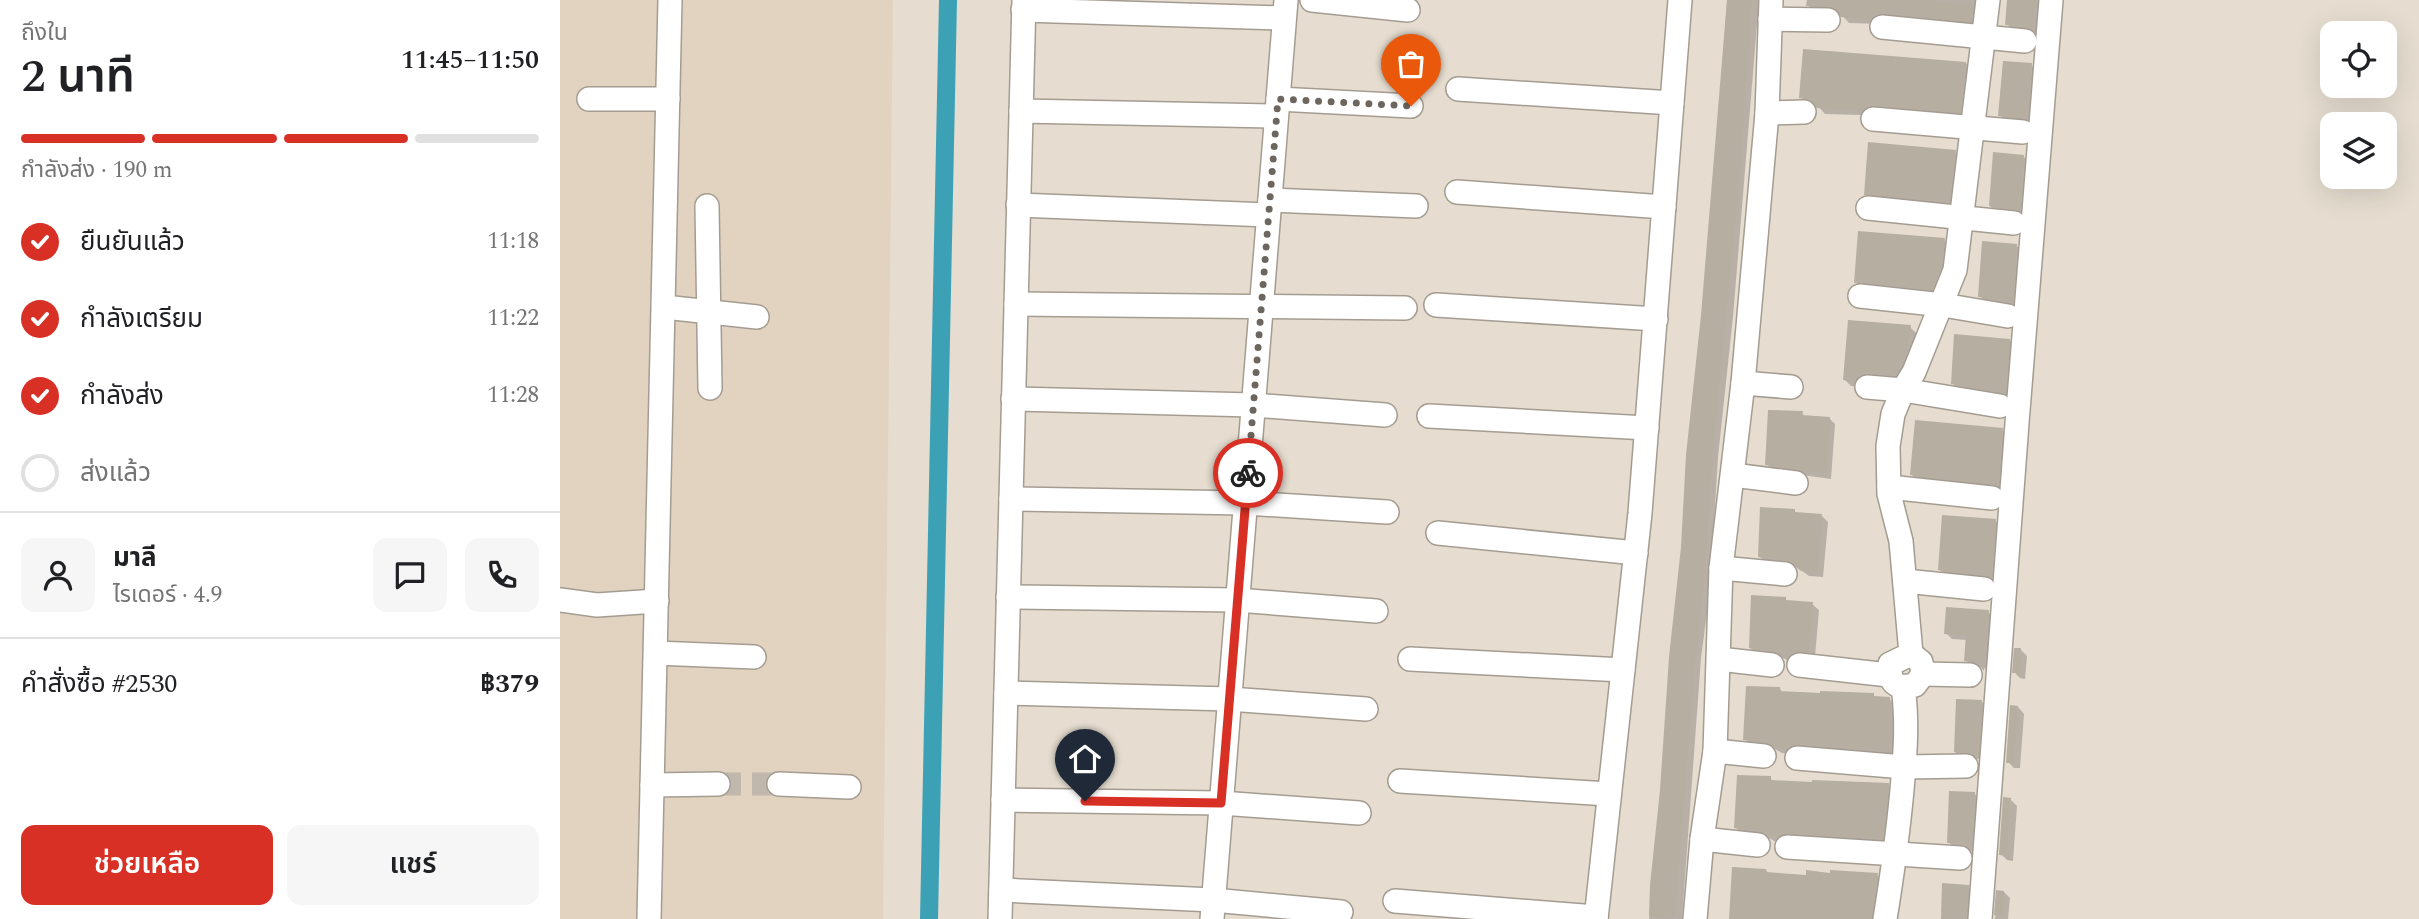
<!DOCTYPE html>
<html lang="th">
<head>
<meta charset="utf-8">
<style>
	:root { --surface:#fff; --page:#f6f6f6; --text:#202124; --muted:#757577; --line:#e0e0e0; --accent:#d93025 }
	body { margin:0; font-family:Spectral,"Noto Sans Thai",serif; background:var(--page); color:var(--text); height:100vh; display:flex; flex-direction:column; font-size:26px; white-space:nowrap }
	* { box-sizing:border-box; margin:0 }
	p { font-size:23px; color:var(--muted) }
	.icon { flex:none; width:38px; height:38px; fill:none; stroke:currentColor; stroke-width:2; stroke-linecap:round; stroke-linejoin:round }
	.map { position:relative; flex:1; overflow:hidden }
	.side { display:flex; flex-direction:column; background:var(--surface); width:560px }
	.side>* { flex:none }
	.fabs { position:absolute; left:1760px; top:21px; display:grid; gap:14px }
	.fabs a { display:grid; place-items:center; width:77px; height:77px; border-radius:14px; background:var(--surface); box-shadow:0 7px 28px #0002; font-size:35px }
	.pin { position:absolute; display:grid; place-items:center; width:60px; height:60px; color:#fff; margin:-72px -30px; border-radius:50% 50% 50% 0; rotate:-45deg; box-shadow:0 0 7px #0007 }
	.pin .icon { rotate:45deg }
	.courier { position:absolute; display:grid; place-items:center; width:70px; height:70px; margin:-35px; border:5px solid #d93025; border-radius:50%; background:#fff; color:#222; box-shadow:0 2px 9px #0007 }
	.head em { font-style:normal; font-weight:600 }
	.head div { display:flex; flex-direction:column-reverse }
	.head { display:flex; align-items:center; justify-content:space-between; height:119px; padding:0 21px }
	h1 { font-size:46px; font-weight:600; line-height:52px }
	.bar { display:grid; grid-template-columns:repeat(4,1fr); gap:10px 7px; align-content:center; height:84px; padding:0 21px }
	.bar i { height:9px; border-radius:5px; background:var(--line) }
	.bar .selected { background:var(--accent) }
	.bar p { grid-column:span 4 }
	.line { display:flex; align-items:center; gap:18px; padding:0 21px; border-top:2px solid var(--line) }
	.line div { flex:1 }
	.round { display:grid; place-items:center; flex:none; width:74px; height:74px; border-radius:14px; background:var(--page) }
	ol { padding:0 21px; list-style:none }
	li { display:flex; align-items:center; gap:21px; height:77px }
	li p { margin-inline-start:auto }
	li .icon { padding:7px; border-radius:50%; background:var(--accent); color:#fff; stroke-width:4 }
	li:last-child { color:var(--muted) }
	li i { width:38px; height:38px; border:4px solid var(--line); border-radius:50% }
	.primary-button { display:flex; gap:14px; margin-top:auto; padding:14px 21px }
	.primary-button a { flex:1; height:80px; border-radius:14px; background:var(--accent); color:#fff; font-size:28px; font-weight:600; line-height:80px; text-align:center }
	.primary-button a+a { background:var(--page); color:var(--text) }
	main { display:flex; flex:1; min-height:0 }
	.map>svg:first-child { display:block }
	.built { fill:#e1d3c0 }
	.shadow { fill:#0003 }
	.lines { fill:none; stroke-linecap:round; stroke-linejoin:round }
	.canal { stroke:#3da1b6; stroke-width:18 }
	.building { fill:#b7aea2 }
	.minor-tunnel { stroke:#c0b8ad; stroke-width:23; stroke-dasharray:23 11; stroke-linecap:butt }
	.minor-casing { stroke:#a59c91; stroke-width:26 }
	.minor { stroke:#fff; stroke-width:23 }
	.done { stroke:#6c665f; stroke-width:7; stroke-dasharray:0 12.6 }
	.route { stroke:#d93025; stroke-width:9 }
</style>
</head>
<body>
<main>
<section class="side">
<div class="head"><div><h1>2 นาที</h1><p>ถึงใน</p></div><em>11:45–11:50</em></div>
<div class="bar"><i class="selected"></i><i class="selected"></i><i class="selected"></i><i></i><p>กำลังส่ง · 190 m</p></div>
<ol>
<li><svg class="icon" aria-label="check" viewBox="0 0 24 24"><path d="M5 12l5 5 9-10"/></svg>ยืนยันแล้ว<p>11:18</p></li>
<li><svg class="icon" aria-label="check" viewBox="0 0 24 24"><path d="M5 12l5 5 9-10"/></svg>กำลังเตรียม<p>11:22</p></li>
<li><svg class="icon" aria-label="check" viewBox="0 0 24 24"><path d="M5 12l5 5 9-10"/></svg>กำลังส่ง<p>11:28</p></li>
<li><i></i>ส่งแล้ว</li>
</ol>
<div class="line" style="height:126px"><a class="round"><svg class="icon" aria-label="person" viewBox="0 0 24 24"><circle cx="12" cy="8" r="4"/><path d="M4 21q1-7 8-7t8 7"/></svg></a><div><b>มาลี</b><p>ไรเดอร์ · 4.9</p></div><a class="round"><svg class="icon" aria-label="chat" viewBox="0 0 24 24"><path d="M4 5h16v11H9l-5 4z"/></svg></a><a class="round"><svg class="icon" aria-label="phone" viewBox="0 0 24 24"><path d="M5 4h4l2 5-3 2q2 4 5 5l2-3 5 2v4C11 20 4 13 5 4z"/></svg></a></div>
<div class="line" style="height:91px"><div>คำสั่งซื้อ #2530</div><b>฿379</b></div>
<div class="primary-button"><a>ช่วยเหลือ</a><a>แชร์</a></div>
</section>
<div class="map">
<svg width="1859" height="919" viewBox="0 0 1859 919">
	<rect width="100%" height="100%" fill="#e6ddd0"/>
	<path class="built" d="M0,0H333L323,919H0Z"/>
	<g class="shadow">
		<path d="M1167,0H1199L1173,317L1158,457L1150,590L1141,658L1122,919H1089L1155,182Z"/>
		<path d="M1248,0H1421L1417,27L1289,23L1280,13L1254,11L1248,5Z"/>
		<path d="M1449,0H1485L1480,36L1474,33L1453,30L1447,24Z"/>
		<path d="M1406,63L1412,70L1406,118L1265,114L1257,105L1247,104L1241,97Z"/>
		<path d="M1471,65L1477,71L1473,124L1446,121L1440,115Z"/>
		<path d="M1395,152L1401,158L1395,208L1312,200L1306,194Z"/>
		<path d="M1464,157L1470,163L1466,216L1437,212L1430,206Z"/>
		<path d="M1384,240L1390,246L1378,295L1302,289L1296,283Z"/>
		<path d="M1457,246L1463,252L1458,308L1426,302L1420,296Z"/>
		<path d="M1350,327L1356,333L1352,359L1342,381L1301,387L1291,386L1285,380Z"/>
		<path d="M1449,340L1455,346L1451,399L1399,389L1392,383Z"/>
		<path d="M1242,413L1245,417L1269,418L1275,424L1271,479L1213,471L1207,464Z"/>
		<path d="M1442,430L1448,436L1444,491L1358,481L1352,475Z"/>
		<path d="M1234,511L1238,514L1262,516L1268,522L1263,577L1249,576L1235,566L1206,563L1200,557Z"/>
		<path d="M1435,521L1441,527L1437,582L1386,576L1380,570Z"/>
		<path d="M1225,599L1229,602L1252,604L1259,610L1255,657L1231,662L1221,657L1197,654L1190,648Z"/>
		<path d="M1428,612L1434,618L1430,674L1425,668L1412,666L1406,660L1407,640L1392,639L1386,633Z"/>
		<path d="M1461,650L1467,656L1465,679L1460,678L1454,672Z"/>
		<path d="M1220,689L1223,693L1313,695L1316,698L1329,699L1336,705V757L1234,754L1222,753L1213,748L1191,745L1185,739Z"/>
		<path d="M1422,702L1428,708L1424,762L1420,759L1402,758L1395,752Z"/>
		<path d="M1458,707L1464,714L1460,768H1454L1448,762Z"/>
		<path d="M1210,778L1214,782L1253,784H1328L1334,791L1328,844L1225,843L1216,842L1207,837L1182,834L1176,828Z"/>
		<path d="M1415,794L1421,800L1417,854L1409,850L1395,849L1389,842Z"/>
		<path d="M1451,800L1457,806L1453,861L1447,860L1441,854Z"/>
		<path d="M1206,870L1209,874L1247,877L1317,875L1323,881L1317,919H1171Z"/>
		<path d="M1408,886L1414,893L1412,919H1382Z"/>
		<path d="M1438,892H1444L1450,898L1448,919H1435Z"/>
	</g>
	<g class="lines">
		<path class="canal" d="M369,919L388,0"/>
	</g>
	<g class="building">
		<path d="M1167,0H1192L1180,176L1153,450L1144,583L1136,651L1115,918L1089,916L1090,885L1100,790L1109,657L1121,547L1126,455L1141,315Z"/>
		<path d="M1247,0H1369L1413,5L1411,22L1323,13L1316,15L1310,20L1281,17L1275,8L1246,6Z"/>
		<path d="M1447,0H1477L1474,31L1466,27L1445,25Z"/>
		<path d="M1243,49L1406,62L1400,113L1314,105L1306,107L1302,111L1257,108L1251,100L1239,98Z"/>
		<path d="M1443,61L1472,63L1467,119L1438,116Z"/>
		<path d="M1308,142L1396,150L1389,202L1304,195Z"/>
		<path d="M1433,152L1464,155L1460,211L1429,206Z"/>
		<path d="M1298,231L1385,238L1381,266L1372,290L1302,282L1294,283Z"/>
		<path d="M1422,241L1457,244L1453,303L1418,297Z"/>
		<path d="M1288,320L1351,325L1348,348L1336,375L1307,373L1300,375L1294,382L1283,380Z"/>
		<path d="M1394,334L1450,339L1445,393L1391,384Z"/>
		<path d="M1208,410L1243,411L1242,415L1270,417L1266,474L1205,465Z"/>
		<path d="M1355,420L1443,428L1438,486L1350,475Z"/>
		<path d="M1200,507L1235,509V512L1262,514L1258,572L1241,571L1227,560L1198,557Z"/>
		<path d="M1382,515L1436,519L1431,577L1378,570Z"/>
		<path d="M1191,595L1226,597V600L1253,602L1249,652H1234L1228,657H1223L1214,651L1189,648Z"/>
		<path d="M1386,607L1429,610L1424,671L1417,663L1404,661L1406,635L1384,634Z"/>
		<path d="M1454,648H1461L1460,673H1452Z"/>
		<path d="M1186,686L1220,687V691L1260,693V691L1314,693V696L1330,697L1331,752L1244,744L1232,745L1227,749L1214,747L1205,742L1183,740Z"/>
		<path d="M1396,699L1422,700L1418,759L1412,754L1394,752Z"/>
		<path d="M1450,705L1458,706L1454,763H1446Z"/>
		<path d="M1177,775L1211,776V780L1252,782V780L1329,783L1323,839L1228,833L1218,837L1208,836L1199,831L1174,828Z"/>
		<path d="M1389,791L1415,792L1411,850L1402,844L1387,843Z"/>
		<path d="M1443,797L1451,798L1447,856L1439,855Z"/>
		<path d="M1172,867L1206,869V872L1246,875V870L1270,873V870L1318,873L1311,919H1169Z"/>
		<path d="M1382,883L1409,885L1406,919H1381Z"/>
		<path d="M1436,890L1444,891L1443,915H1434Z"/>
	</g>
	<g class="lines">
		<path class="minor-tunnel" d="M158,784H219"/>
		<g class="minor-casing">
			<g id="minor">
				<path d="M752,0L848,10"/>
				<path d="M463,10L724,18"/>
				<path d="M1210,19L1268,20"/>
				<path d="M1322,27L1465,41"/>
				<path d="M898,89L1112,103"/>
				<path d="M29,99H108"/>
				<path d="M718,99L851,106"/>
				<path d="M461,111L716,116"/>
				<path d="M1207,113L1244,112"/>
				<path d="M1313,119L1463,132"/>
				<path d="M897,192L1104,207"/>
				<path d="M710,200L856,206"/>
				<path d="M458,205L708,215"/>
				<path d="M147,206L150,388"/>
				<path d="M1308,208L1454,223"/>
				<path d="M1300,296L1383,305L1448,316"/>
				<path d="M456,304L845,308"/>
				<path d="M876,305L1096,319"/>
				<path d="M104,307L197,317"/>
				<path d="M1183,383L1231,387"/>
				<path d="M1307,387L1343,390L1440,406"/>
				<path d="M453,399L693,405L825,415"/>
				<path d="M869,416L1087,428"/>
				<path d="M1173,475L1236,483"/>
				<path d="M1329,487L1432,498"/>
				<path d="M451,499L685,503L827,512"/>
				<path d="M878,533L1076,553"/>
				<path d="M1161,568L1225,574"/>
				<path d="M1345,581L1424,589"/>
				<path d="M448,597L677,600L816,611"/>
				<path d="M0,600L37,605L97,601"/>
				<path d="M96,653L194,657"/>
				<path d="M1351,654L1341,541L1329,494L1328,446L1333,414L1343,390L1354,372L1395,270L1428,0"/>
				<path d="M1351,654L1361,662L1363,674L1355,685C1336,689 1329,684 1330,664Z"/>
				<path d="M850,659L1063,670"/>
				<path d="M1159,659L1212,665"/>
				<path d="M1239,665L1329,675"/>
				<path d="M1363,674L1410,675"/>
				<path d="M446,693L669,699L806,709"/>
				<path d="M1155,751L1204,756"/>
				<path d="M1237,758L1344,767L1406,766"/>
				<path d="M840,781L1049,794"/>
				<path d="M219,784L289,787"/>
				<path d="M92,785L158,784"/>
				<path d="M443,800L661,803L799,813"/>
				<path d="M1142,839L1198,845"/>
				<path d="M1227,847L1400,858"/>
				<path d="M441,890L653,900L781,912"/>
				<path d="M835,901L1036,917"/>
				<path d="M89,919L110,0"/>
				<path d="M440,919L464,0"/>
				<path d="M652,919L726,0"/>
				<path d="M1036,919L1080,513L1120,0"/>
				<path d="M1135,919L1142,839L1155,751L1161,568L1183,383L1207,113L1211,0"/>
				<path d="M1325,919C1332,876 1338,833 1342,790C1345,756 1348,721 1343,687"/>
				<path d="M1420,919L1457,423L1491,0"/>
			</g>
		</g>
		<use href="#minor" class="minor"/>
	</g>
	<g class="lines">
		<path class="done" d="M688,473L718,99L851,106"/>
		<path class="route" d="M525,801L661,803L688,473"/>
	</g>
</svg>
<div class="fabs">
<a><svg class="icon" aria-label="locate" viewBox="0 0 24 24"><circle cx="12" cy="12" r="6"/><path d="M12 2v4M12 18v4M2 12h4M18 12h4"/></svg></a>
<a><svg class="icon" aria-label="layers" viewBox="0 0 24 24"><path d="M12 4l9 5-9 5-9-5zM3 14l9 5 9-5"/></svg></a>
</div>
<div class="pin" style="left:851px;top:106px;background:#ea580c"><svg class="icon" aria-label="bag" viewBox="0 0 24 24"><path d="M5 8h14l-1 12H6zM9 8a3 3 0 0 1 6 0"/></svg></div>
<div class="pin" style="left:525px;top:801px;background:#1f2937"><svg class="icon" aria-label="home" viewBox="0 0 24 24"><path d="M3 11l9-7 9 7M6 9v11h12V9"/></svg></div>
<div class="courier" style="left:688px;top:473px"><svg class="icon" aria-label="bike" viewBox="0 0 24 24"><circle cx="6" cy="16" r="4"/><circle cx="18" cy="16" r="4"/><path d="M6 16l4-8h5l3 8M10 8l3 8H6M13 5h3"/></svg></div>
</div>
</main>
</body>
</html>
